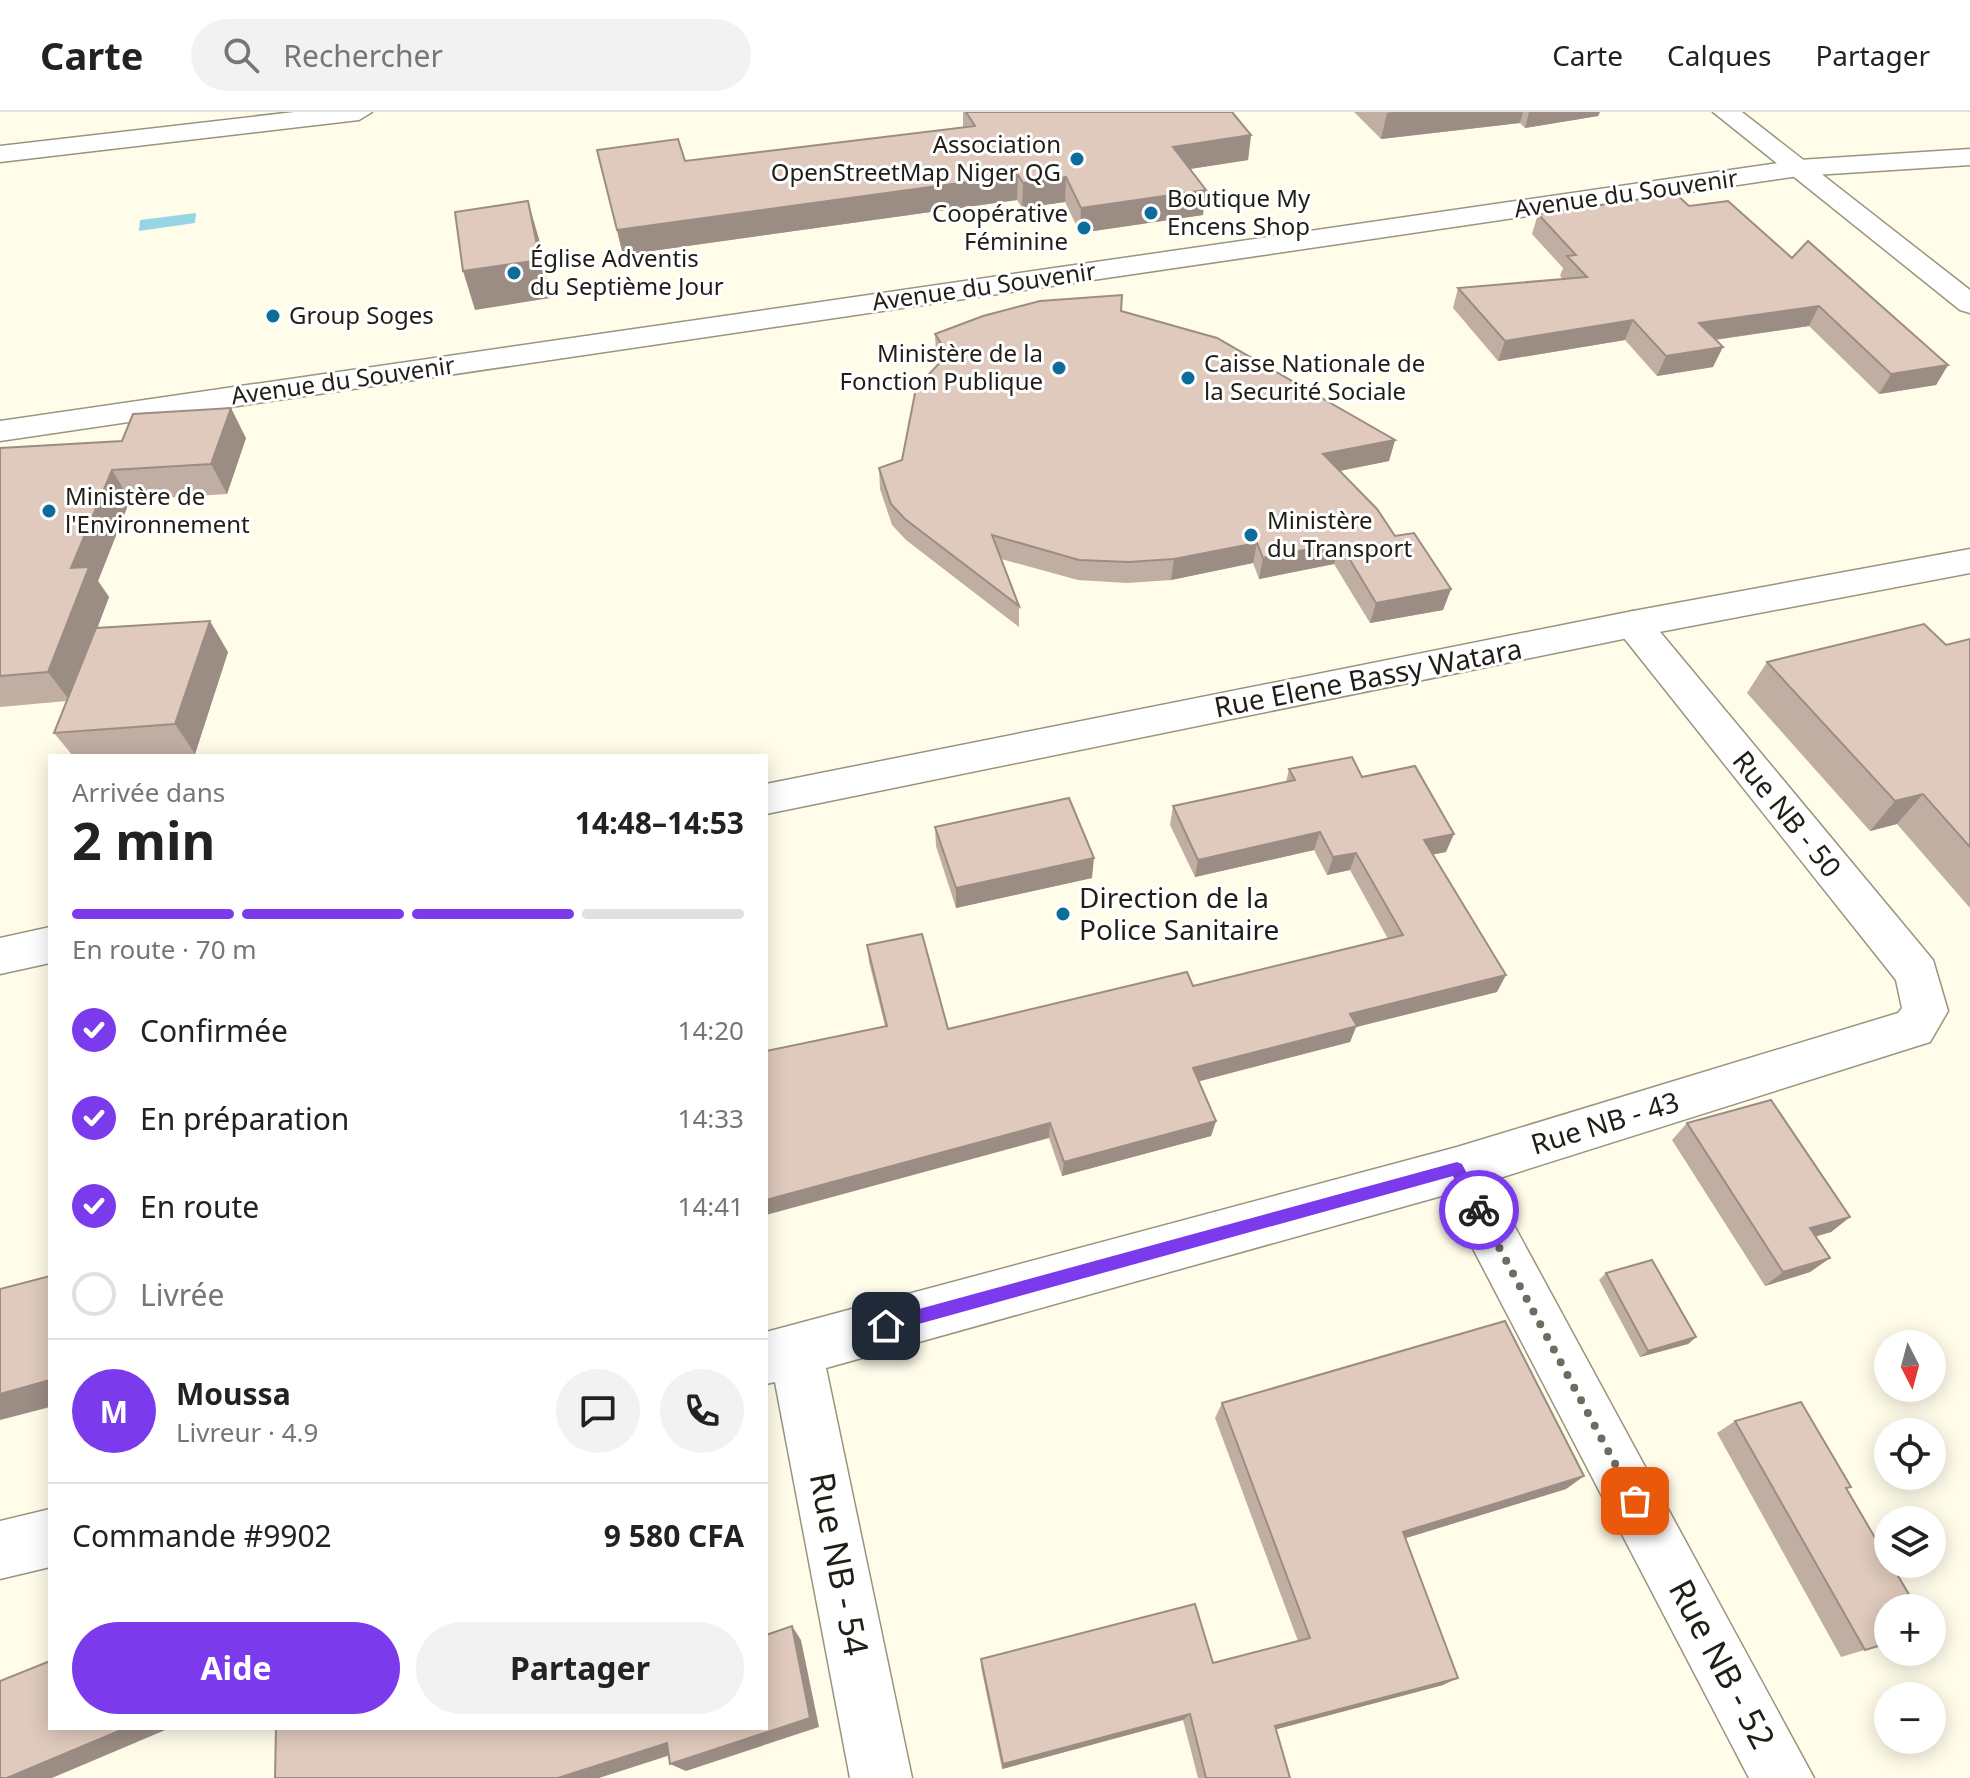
<!DOCTYPE html>
<html lang="fr">
<head>
<meta charset="utf-8">
<style>
	:root { --surface:#fff; --page:#f2f2f2; --text:#222; --muted:#767676; --line:#e0e0e0; --accent:#7c3aed }
	body { margin:0; font-family:"Noto Sans",sans-serif; background:var(--page); color:var(--text); height:100vh; display:flex; flex-direction:column; font-size:30px; white-space:nowrap }
	* { box-sizing:border-box; margin:0 }
	p { font-size:26px; color:var(--muted) }
	.icon { flex:none; width:44px; height:44px; fill:none; stroke:currentColor; stroke-width:2; stroke-linecap:round; stroke-linejoin:round }
	.map { position:relative; flex:1; overflow:hidden }
	.sheet { position:absolute; left:48px; top:642px; width:720px; height:976px; display:flex; flex-direction:column; background:var(--surface); border-radius:0px; box-shadow:0 4px 20px #0003 }
	.sheet>* { flex:none }
	.needle { width:52px; rotate:174deg }
	.buttons { position:absolute; left:1874px; top:1218px; display:grid; gap:16px }
	.buttons a { display:grid; place-items:center; width:72px; height:72px; border-radius:50%; background:var(--surface); box-shadow:0 4px 20px #0003; font-size:40px }
	.pin { position:absolute; display:grid; place-items:center; width:68px; height:68px; color:#fff; margin:-34px; border-radius:16px; box-shadow:0 4px 12px #0006 }
	.courier { position:absolute; display:grid; place-items:center; width:80px; height:80px; margin:-40px; border:6px solid #7c3aed; border-radius:50%; background:#fff; color:#222; box-shadow:0 2px 10px #0007 }
	.headline em { font-style:normal; font-weight:700 }
	.headline div { display:flex; flex-direction:column-reverse }
	.headline { display:flex; align-items:center; justify-content:space-between; height:136px; padding:0 24px }
	h1 { font-size:52px; font-weight:700; line-height:60px }
	.bar { display:grid; grid-template-columns:repeat(4,1fr); gap:12px 8px; align-content:center; height:96px; padding:0 24px }
	.bar i { height:10px; border-radius:6px; background:var(--line) }
	.bar .current { background:var(--accent) }
	.bar p { grid-column:span 4 }
	.line { display:flex; align-items:center; gap:20px; padding:0 24px; border-top:2px solid var(--line) }
	.line div { flex:1 }
	.round { display:grid; place-items:center; flex:none; width:84px; height:84px; border-radius:42px; background:var(--page) }
	ol { padding:0 24px; list-style:none }
	li { display:flex; align-items:center; gap:24px; height:88px }
	li p { margin-inline-start:auto }
	li .icon { padding:8px; border-radius:50%; background:var(--accent); color:#fff; stroke-width:4 }
	li:last-child { color:var(--muted) }
	li i { width:44px; height:44px; border:4px solid var(--line); border-radius:50% }
	.button { display:flex; gap:16px; margin-top:auto; padding:16px 24px }
	.button a { flex:1; height:92px; border-radius:48px; background:var(--accent); color:#fff; font-size:32px; font-weight:700; line-height:92px; text-align:center }
	.button a+a { background:var(--page); color:var(--text) }
	header { display:flex; align-items:center; gap:48px; box-sizing:border-box; height:112px; padding:0 40px; background:var(--surface); border-bottom:2px solid var(--line) }
	header strong { font-size:38px }
	nav { display:flex; gap:44px; margin-inline-start:auto; font-size:28px }
	.search { width:560px; height:72px; background:var(--page); display:flex; align-items:center; gap:20px; box-sizing:border-box; padding:0 28px; border-radius:44px; color:var(--muted); font-size:30px }
	.map>svg:first-child { display:block }
	.water { fill:#96d5e3 }
	.lines { fill:none; stroke-linecap:round; stroke-linejoin:round }
	.street-casing { stroke:#98947f; stroke-width:3 }
	.primary-casing { stroke:#98947f; stroke-width:3 }
	.street { fill:#fff; fill-rule:evenodd }
	.primary { fill:#fff; fill-rule:evenodd }
	.wall { fill:#c0aea3 }
	.shaded-wall { fill:#9c8d84 }
	.building { fill:#dfcabd; stroke:#9c8d84; stroke-width:2 }
	.route { fill:#7c3aed }
	.done { stroke:#6e6c60; stroke-width:8; stroke-dasharray:0 14.4 }
	.poi-dot { fill:#0c6d9b; stroke:#fff; stroke-width:3 }
	.labels { text-anchor:middle; stroke-width:6; stroke-linejoin:round; paint-order:stroke }
	.far-poi-label { font-size:24px; fill:#201e16; stroke:#fff; text-anchor:start }
	.far-street-label { font-size:24px; fill:#201e16; stroke:#fff }
	.street-label { font-size:28px; fill:#201e16; stroke:#fff }
	.poi-label { font-size:28px; fill:#201e16; stroke:#fff; text-anchor:start }
	.near-street-label { font-size:34px; fill:#201e16; stroke:#fff }
</style>
</head>
<body>
<header>
<strong>Carte</strong>
<div class="search"><svg class="icon" aria-label="search" viewBox="0 0 24 24"><circle cx="10" cy="10" r="6"/><path d="M15 15l6 6"/></svg>Rechercher</div>
<nav><a>Carte</a><a>Calques</a><a>Partager</a></nav>
</header>
<div class="map">
<svg width="1970" height="1666" viewBox="0 0 1970 1666">
	<rect width="100%" height="100%" fill="#fffcea"/>
	<path class="water" d="M196,101L195,111L139,119L140,108Z"/>
	<g class="lines">
		<g class="street-casing">
			<g id="street">
				<path d="M294,0H372L359,8L0,50V34Z"/>
				<path d="M1713,0H1742L1970,178V201L1960,198Z"/>
				<path d="M1633,499L1646,503L1933,848L1948,899L1930,930L1490,1069L1814,1666H1749L1445,1083L826,1256L912,1666H850L775,1270L766,1272V1220L1457,1035L1898,901L1902,896L1896,868L1620,521L1615,512L1620,503Z"/>
				<path d="M50,1397V1455L0,1467V1409Z"/>
			</g>
		</g>
		<g class="primary-casing">
			<g id="primary">
				<path d="M1970,37V53L1799,64L0,329V309L1799,48Z"/>
				<path d="M1970,437V461L1633,525L766,702V672L1633,499Z"/>
				<path d="M50,815V851L0,862V826Z"/>
			</g>
		</g>
		<use href="#street" class="street"/>
		<use href="#primary" class="primary"/>
	</g>
	<g class="wall">
		<path d="M963,0H1232L1251,23L1248,48L1190,57L1203,103L1080,121L1065,90L1022,96L1017,88L623,143L597,38L685,49L963,16Z"/>
		<path d="M1354,0H1600L1598,4L1525,16L1520,11L1381,27Z"/>
		<path d="M1689,94L1792,146L1948,253L1936,273L1879,282L1809,214L1716,228L1713,255L1657,264L1625,228L1498,249L1453,196L1458,176L1563,167L1560,164L1563,156L1532,122L1538,102Z"/>
		<path d="M1121,199L1395,328L1389,349L1340,359L1395,424L1451,477L1443,498L1370,511L1334,452L1259,467L1253,451L1171,468L1127,471L1078,468L1001,447L1019,494V515L906,428L892,413L880,377L879,356L902,348L941,250L936,243L935,222Z"/>
		<path d="M246,326L227,382L130,388L98,469L109,485L97,516L228,540L195,642L165,644H73L54,621L67,589L0,595V336Z"/>
		<path d="M1970,527V796L1897,712L1870,719L1747,581L1767,550L1946,533Z"/>
		<path d="M1289,657L1362,665L1446,740L1433,742L1497,880L1356,915L1350,930L1198,969L1216,1009L1211,1024L1062,1064L1049,1026L885,914L869,850L867,833L948,917L1193,874L1388,827L1350,758L1327,763L1314,738L1195,765L1170,713L1173,694L1286,670Z"/>
		<path d="M935,715L1092,766L956,796L936,734Z"/>
		<path d="M1687,1011L1850,1105L1831,1120L1815,1124L1830,1146L1810,1160L1765,1174L1672,1028Z"/>
		<path d="M1606,1161L1696,1225L1688,1232L1640,1245L1599,1168Z"/>
		<path d="M1222,1291L1584,1364L1566,1377L1405,1426L1443,1573L1276,1617L1290,1666H1198L1183,1608L1002,1657L981,1555V1547L1213,1551L1298,1529L1215,1306Z"/>
		<path d="M1735,1309L1846,1377L1888,1531L1841,1545L1717,1321Z"/>
	</g>
	<g class="shaded-wall">
		<path d="M1394,0H1523L1520,11L1381,27L1387,1Z"/>
		<path d="M1529,0H1600L1598,4L1525,16Z"/>
		<path d="M1251,23L1248,48L1170,60L1173,35Z"/>
		<path d="M1018,63L1017,88L623,143L617,118Z"/>
		<path d="M1066,65L1065,90L1022,96L1023,71Z"/>
		<path d="M1206,78L1203,103L1080,121L1081,96Z"/>
		<path d="M528,89L539,127L550,186L475,198L463,159Z"/>
		<path d="M1819,194L1809,214L1690,231L1699,211Z"/>
		<path d="M1633,208L1625,228L1498,249L1505,229Z"/>
		<path d="M1723,235L1713,255L1657,264L1666,244Z"/>
		<path d="M1948,253L1936,273L1879,282L1891,262Z"/>
		<path d="M231,296L246,326L227,382L211,352Z"/>
		<path d="M1395,328L1389,349L1318,363L1323,342Z"/>
		<path d="M112,358L130,388L98,469L109,485L70,589L48,560L71,456Z"/>
		<path d="M1257,431L1253,451L1171,468L1174,447Z"/>
		<path d="M1340,431L1334,452L1259,467L1263,446Z"/>
		<path d="M1451,477L1443,498L1370,511L1376,491Z"/>
		<path d="M210,509L228,540L195,642L175,612Z"/>
		<path d="M1923,682L1897,712L1870,719L1895,689Z"/>
		<path d="M1320,720L1314,738L1195,765L1198,748Z"/>
		<path d="M1454,722L1446,740L1416,746L1424,728Z"/>
		<path d="M1356,741L1350,758L1327,763L1333,745Z"/>
		<path d="M1094,746L1092,766L956,796V776Z"/>
		<path d="M1506,863L1497,880L1356,915L1350,930L1189,972L1193,956L1350,902Z"/>
		<path d="M1216,1009L1211,1024L1062,1064L1064,1050Z"/>
		<path d="M1050,1011L1049,1026L766,1103V1088Z"/>
		<path d="M1850,1105L1831,1120L1791,1132L1810,1116Z"/>
		<path d="M1830,1146L1810,1160L1765,1174L1783,1160Z"/>
		<path d="M1696,1225L1688,1232L1640,1245L1648,1239Z"/>
		<path d="M50,1268V1295L0,1308V1282Z"/>
		<path d="M1584,1364L1566,1377L1390,1431L1403,1420Z"/>
		<path d="M792,1514L801,1528L819,1615L686,1659L670,1652Z"/>
		<path d="M1458,1566L1443,1573L1266,1620L1275,1614Z"/>
		<path d="M1190,1602L1183,1608L1002,1657L1003,1652Z"/>
		<path d="M126,1616H170L52,1666H7Z"/>
		<path d="M667,1631L683,1639L599,1666H558Z"/>
	</g>
	<g class="building">
		<path d="M966,0H1232L1251,23L1173,35L1206,78L1081,96L1066,65L1023,71L1018,63L617,118L597,38L678,27L685,49L975,14Z"/>
		<path d="M1676,82L1689,94L1728,89L1792,146L1808,129L1948,253L1891,262L1819,194L1699,211L1723,235L1666,244L1633,208L1505,229L1458,176L1587,165L1567,144L1576,143L1538,102Z"/>
		<path d="M528,89L540,148L463,159L455,100Z"/>
		<path d="M1122,183L1121,199L1217,226L1395,328L1323,342L1377,397L1395,424L1414,421L1451,477L1376,491L1340,431L1263,446L1257,431L1174,447L1129,450L1079,448L992,423L1019,494L905,407L891,392L879,356L902,348L916,276L948,242L935,222L983,204L1040,189Z"/>
		<path d="M231,296L211,352L112,358L71,456L89,455L48,560L0,564V336L122,329L133,302Z"/>
		<path d="M210,509L175,612L54,621L96,516Z"/>
		<path d="M1924,512L1946,533L1970,527V735L1923,682L1895,689L1767,550Z"/>
		<path d="M1352,645L1362,665L1415,654L1454,722L1424,728L1506,863L1350,902L1357,914L1193,956L1216,1009L1064,1050L1050,1011L766,1088V1030H767L766,1021V939L887,914L867,833L922,822L948,917L1187,860L1193,874L1403,823L1356,741L1333,745L1320,720L1198,748L1173,694L1295,668L1289,657Z"/>
		<path d="M1069,686L1094,746L956,776L935,715Z"/>
		<path d="M1771,988L1850,1105L1810,1116L1830,1146L1783,1160L1687,1011Z"/>
		<path d="M1652,1148L1696,1225L1648,1239L1606,1161Z"/>
		<path d="M50,1164V1268L0,1282V1177Z"/>
		<path d="M1505,1209L1584,1364L1403,1420L1458,1566L1275,1614L1290,1666H1206L1190,1602L1003,1652L981,1547L1195,1492L1213,1551L1310,1526L1222,1291Z"/>
		<path d="M1801,1290L1851,1375L1846,1376L1888,1448V1452H1891L1917,1496H1888V1531L1865,1538L1735,1309Z"/>
		<path d="M792,1514L810,1606L670,1652L667,1631L558,1666H275L276,1616H766V1523Z"/>
		<path d="M50,1549V1616H126L7,1666H0V1569Z"/>
	</g>
	<path class="route" d="M1457,1050L1462,1052L1486,1098L1484,1103H1474L1453,1064L886,1221L878,1214L886,1206Z"/>
	<g class="lines">
		<path class="done" d="M1479,1098L1635,1389"/>
	</g>
	<g class="poi-dot">
		<circle cx="1077" cy="47" r="8"/>
		<circle cx="1151" cy="101" r="8"/>
		<circle cx="1084" cy="116" r="8"/>
		<circle cx="514" cy="161" r="8"/>
		<circle cx="273" cy="204" r="8"/>
		<circle cx="1059" cy="256" r="8"/>
		<circle cx="1188" cy="266" r="8"/>
		<circle cx="49" cy="399" r="8"/>
		<circle cx="1251" cy="423" r="8"/>
		<circle cx="1063" cy="802" r="8"/>
	</g>
	<g class="labels">
		<g class="far-poi-label">
			<text x="1061" y="41" text-anchor="end">Association<tspan x="1061" dy="28">OpenStreetMap Niger QG</tspan></text>
			<text x="1167" y="95">Boutique My<tspan x="1167" dy="28">Encens Shop</tspan></text>
			<text x="1068" y="110" text-anchor="end">Coopérative<tspan x="1068" dy="28">Féminine</tspan></text>
			<text x="530" y="155">Église Adventis<tspan x="530" dy="28">du Septième Jour</tspan></text>
			<text x="289" y="212">Group Soges</text>
			<text x="1043" y="250" text-anchor="end">Ministère de la<tspan x="1043" dy="28">Fonction Publique</tspan></text>
			<text x="1204" y="260">Caisse Nationale de<tspan x="1204" dy="28">la Securité Sociale</tspan></text>
			<text x="65" y="393">Ministère de<tspan x="65" dy="28">l'Environnement</tspan></text>
			<text x="1267" y="417">Ministère<tspan x="1267" dy="28">du Transport</tspan></text>
		</g>
		<g class="far-street-label">
			<text transform="translate(1626 82) rotate(-8)" y="8">Avenue du Souvenir</text>
			<text transform="translate(984 175) rotate(-8)" y="8">Avenue du Souvenir</text>
			<text transform="translate(343 269) rotate(-8)" y="8">Avenue du Souvenir</text>
		</g>
		<g class="street-label">
			<text transform="translate(1368 566) rotate(-11)" y="10">Rue Elene Bassy Watara</text>
			<text transform="translate(1787 702) rotate(51)" y="10">Rue NB - 50</text>
			<text transform="translate(1605 1011) rotate(-17)" y="10">Rue NB - 43</text>
		</g>
		<g class="poi-label">
			<text x="1079" y="796">Direction de la<tspan x="1079" dy="32">Police Sanitaire</tspan></text>
		</g>
		<g class="near-street-label">
			<text transform="translate(839 1452) rotate(79)" y="12">Rue NB - 54</text>
			<text transform="translate(1722 1552) rotate(62)" y="12">Rue NB - 52</text>
		</g>
	</g>
</svg>
<div class="buttons">
<a><svg class="needle" viewBox="-14 -14 28 28"><path d="M0-13l5 13h-10z" fill="#e53935"/><path d="M0 13l5-13h-10z" fill="#767676"/></svg></a>
<a><svg class="icon" aria-label="locate" viewBox="0 0 24 24"><circle cx="12" cy="12" r="6"/><path d="M12 2v4M12 18v4M2 12h4M18 12h4"/></svg></a>
<a><svg class="icon" aria-label="layers" viewBox="0 0 24 24"><path d="M12 4l9 5-9 5-9-5zM3 14l9 5 9-5"/></svg></a>
<a>+</a>
<a>−</a>
</div>
<div class="pin" style="left:1635px;top:1389px;background:#ea580c"><svg class="icon" aria-label="bag" viewBox="0 0 24 24"><path d="M5 8h14l-1 12H6zM9 8a3 3 0 0 1 6 0"/></svg></div>
<div class="pin" style="left:886px;top:1214px;background:#1f2937"><svg class="icon" aria-label="home" viewBox="0 0 24 24"><path d="M3 11l9-7 9 7M6 9v11h12V9"/></svg></div>
<div class="courier" style="left:1479px;top:1098px"><svg class="icon" aria-label="bike" viewBox="0 0 24 24"><circle cx="6" cy="16" r="4"/><circle cx="18" cy="16" r="4"/><path d="M6 16l4-8h5l3 8M10 8l3 8H6M13 5h3"/></svg></div>
<section class="sheet">
<div class="headline"><div><h1>2 min</h1><p>Arrivée dans</p></div><em>14:48–14:53</em></div>
<div class="bar"><i class="current"></i><i class="current"></i><i class="current"></i><i></i><p>En route · 70 m</p></div>
<ol>
<li><svg class="icon" aria-label="check" viewBox="0 0 24 24"><path d="M5 12l5 5 9-10"/></svg>Confirmée<p>14:20</p></li>
<li><svg class="icon" aria-label="check" viewBox="0 0 24 24"><path d="M5 12l5 5 9-10"/></svg>En préparation<p>14:33</p></li>
<li><svg class="icon" aria-label="check" viewBox="0 0 24 24"><path d="M5 12l5 5 9-10"/></svg>En route<p>14:41</p></li>
<li><i></i>Livrée</li>
</ol>
<div class="line" style="height:144px"><b class="round" style="background:var(--accent);color:#fff">M</b><div><b>Moussa</b><p>Livreur · 4.9</p></div><a class="round"><svg class="icon" aria-label="chat" viewBox="0 0 24 24"><path d="M4 5h16v11H9l-5 4z"/></svg></a><a class="round"><svg class="icon" aria-label="phone" viewBox="0 0 24 24"><path d="M5 4h4l2 5-3 2q2 4 5 5l2-3 5 2v4C11 20 4 13 5 4z"/></svg></a></div>
<div class="line" style="height:104px"><div>Commande #9902</div><b>9 580 CFA</b></div>
<div class="button"><a>Aide</a><a>Partager</a></div>
</section>
</div>
</body>
</html>
